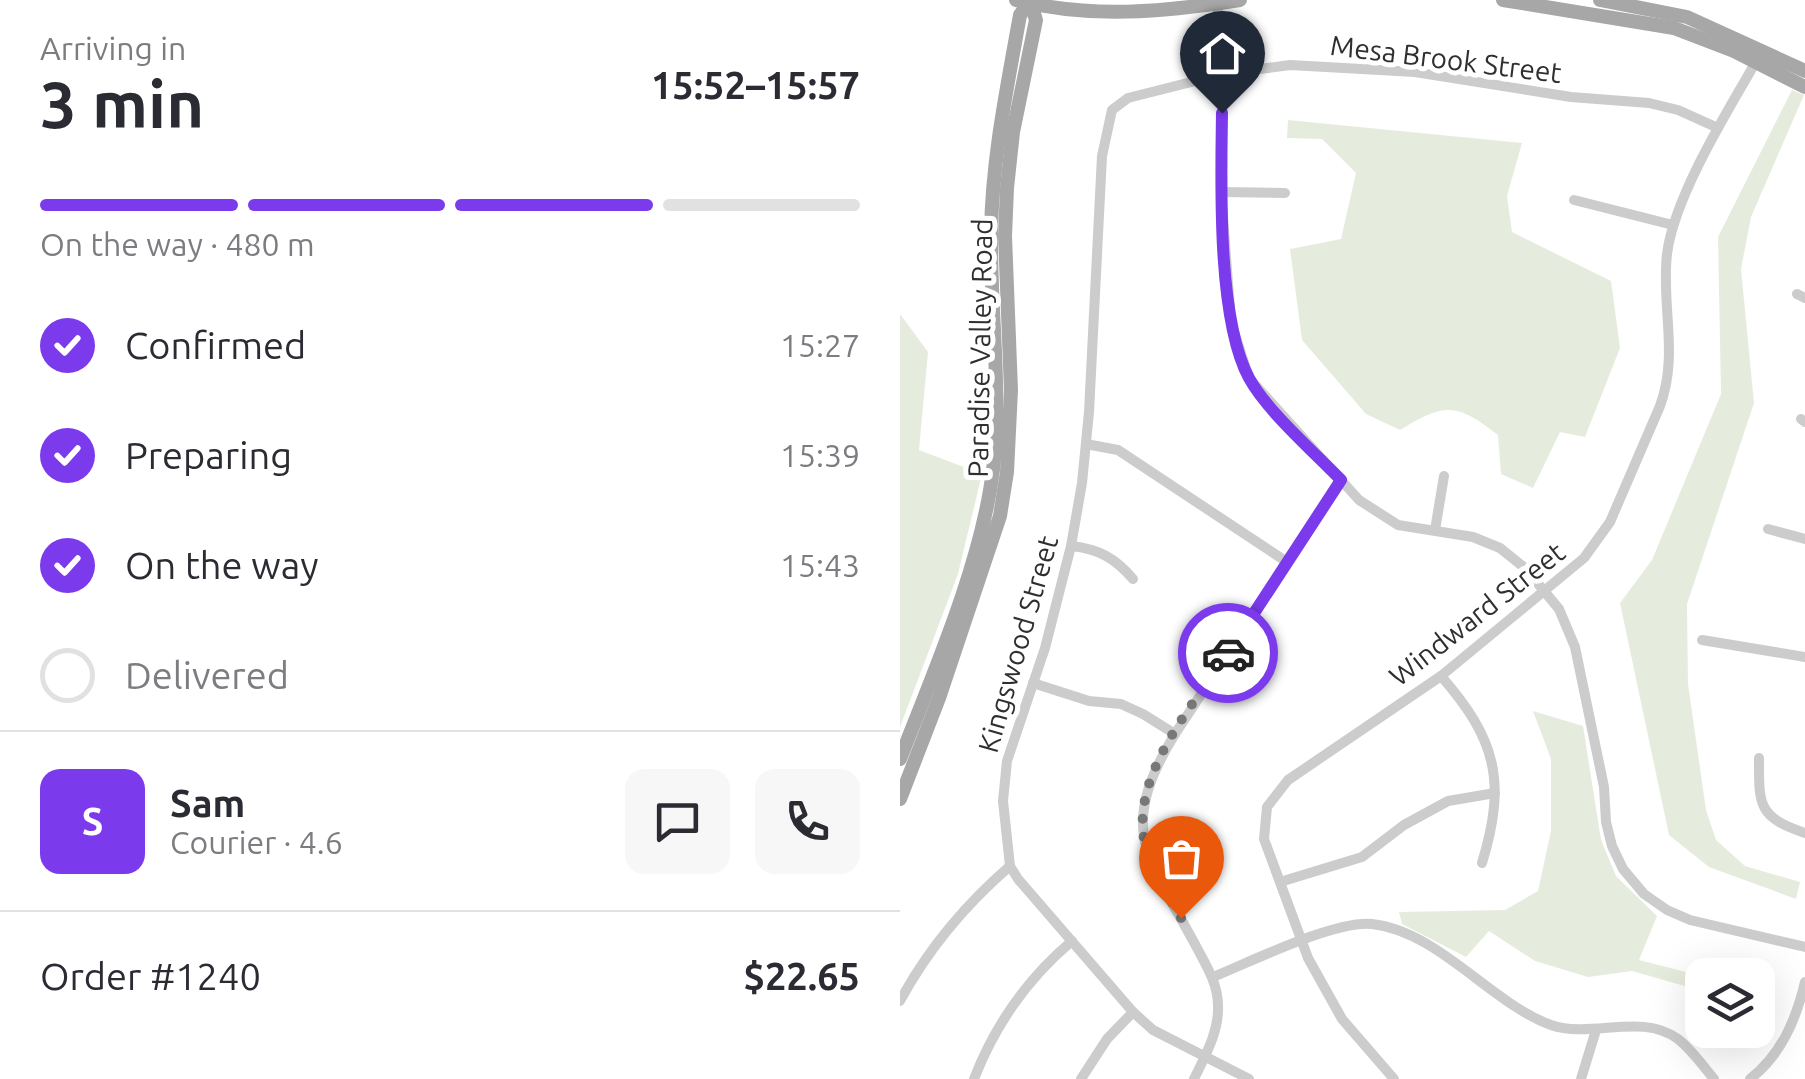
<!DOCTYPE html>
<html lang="en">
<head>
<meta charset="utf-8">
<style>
	:root { --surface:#fff; --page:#f7f7f7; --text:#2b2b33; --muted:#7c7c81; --line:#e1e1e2; --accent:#7c3aed }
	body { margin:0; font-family:Ubuntu,sans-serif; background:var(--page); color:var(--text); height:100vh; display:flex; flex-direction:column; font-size:38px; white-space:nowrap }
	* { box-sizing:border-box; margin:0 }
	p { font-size:32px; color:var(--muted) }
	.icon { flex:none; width:55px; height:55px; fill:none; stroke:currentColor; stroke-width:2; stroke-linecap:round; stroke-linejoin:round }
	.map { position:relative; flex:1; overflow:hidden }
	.sheet { display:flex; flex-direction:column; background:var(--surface); width:900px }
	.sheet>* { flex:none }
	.controls { position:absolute; left:785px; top:958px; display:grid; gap:20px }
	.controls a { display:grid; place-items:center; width:90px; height:90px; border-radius:20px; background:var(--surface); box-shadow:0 10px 40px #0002; font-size:50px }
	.pin { position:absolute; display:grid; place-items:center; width:85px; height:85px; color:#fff; margin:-102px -42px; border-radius:50% 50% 50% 0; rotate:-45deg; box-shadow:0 0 10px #0007 }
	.pin .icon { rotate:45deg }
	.courier { position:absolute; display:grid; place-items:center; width:100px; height:100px; margin:-50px; border:8px solid #7c3aed; border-radius:50%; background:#fff; color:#222; box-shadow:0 2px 12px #0007 }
	.overview em { font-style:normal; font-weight:700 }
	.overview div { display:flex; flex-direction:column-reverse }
	.overview { display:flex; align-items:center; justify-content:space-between; height:170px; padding:0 40px }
	h1 { font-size:65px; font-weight:700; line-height:75px }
	.bar { display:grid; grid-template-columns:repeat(4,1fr); gap:15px 10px; align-content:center; height:120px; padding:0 40px }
	.bar i { height:12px; border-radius:8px; background:var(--line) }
	.bar .active { background:var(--accent) }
	.bar p { grid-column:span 4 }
	.line { display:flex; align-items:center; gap:25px; padding:0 40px; border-top:2px solid var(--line) }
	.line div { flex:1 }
	.round { display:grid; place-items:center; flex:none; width:105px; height:105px; border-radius:20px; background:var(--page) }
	ol { padding:0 40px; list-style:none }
	li { display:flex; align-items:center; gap:30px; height:110px }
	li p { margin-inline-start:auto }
	li .icon { padding:10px; border-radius:50%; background:var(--accent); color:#fff; stroke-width:4 }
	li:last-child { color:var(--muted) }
	li i { width:55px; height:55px; border:5px solid var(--line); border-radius:50% }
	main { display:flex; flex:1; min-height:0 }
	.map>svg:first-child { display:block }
	.green { fill:#e6ecdd }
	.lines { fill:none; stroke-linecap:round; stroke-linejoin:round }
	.minor { stroke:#ccc; stroke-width:10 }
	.major { stroke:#a7a7a7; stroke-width:14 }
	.done { stroke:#787878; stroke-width:10; stroke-dasharray:0 18 }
	.route { stroke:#7c3aed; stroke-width:12 }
	.labels { text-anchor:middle; stroke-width:10; stroke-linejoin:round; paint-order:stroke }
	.street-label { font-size:28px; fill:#2f2f2f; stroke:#fff }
</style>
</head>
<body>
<main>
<section class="sheet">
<div class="overview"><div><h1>3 min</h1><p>Arriving in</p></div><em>15:52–15:57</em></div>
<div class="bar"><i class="active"></i><i class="active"></i><i class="active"></i><i></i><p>On the way · 480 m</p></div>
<ol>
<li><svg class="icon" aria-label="check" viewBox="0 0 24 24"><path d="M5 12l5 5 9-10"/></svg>Confirmed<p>15:27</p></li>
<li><svg class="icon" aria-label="check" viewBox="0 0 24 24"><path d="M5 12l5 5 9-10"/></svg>Preparing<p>15:39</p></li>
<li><svg class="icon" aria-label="check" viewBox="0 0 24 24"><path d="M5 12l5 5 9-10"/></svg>On the way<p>15:43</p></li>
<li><i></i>Delivered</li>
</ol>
<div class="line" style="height:180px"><b class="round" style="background:var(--accent);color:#fff">S</b><div><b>Sam</b><p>Courier · 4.6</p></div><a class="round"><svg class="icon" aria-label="chat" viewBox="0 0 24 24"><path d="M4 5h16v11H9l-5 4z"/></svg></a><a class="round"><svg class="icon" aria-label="phone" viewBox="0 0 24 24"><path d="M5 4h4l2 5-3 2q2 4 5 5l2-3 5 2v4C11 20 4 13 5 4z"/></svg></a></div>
<div class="line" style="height:130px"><div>Order #1240</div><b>$22.65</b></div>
</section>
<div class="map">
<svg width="905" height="1079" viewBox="0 0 905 1079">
	<rect width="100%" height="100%" fill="#fff"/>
	<g class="green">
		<path d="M892,90L904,95L851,217L841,269L854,403L787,604L788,684L806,810L816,840L845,866L900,882L896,899L809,867L769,835L720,603L752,560L821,394L818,237Z"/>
		<path d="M388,120L622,143L607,196L612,232L711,281L720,348L685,437L660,432L633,488L601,474L598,435C556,402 544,403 500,430L466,414L402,340L390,249L441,239L456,173L422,139L387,138Z"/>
		<path d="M0,314L28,352L19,450L82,474L58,574L0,727Z"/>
		<path d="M633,711L683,726L701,840L716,876L757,916L739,960L802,976V991L732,971L688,977L635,961L589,931L566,957L502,924L499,912L605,910L638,891L651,831V759Z"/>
	</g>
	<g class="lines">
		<g class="minor">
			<path d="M317,0L323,74L321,192L331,322L349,378L459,500L498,525L573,537L600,548L625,568L659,609L675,647L704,787L706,822L712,846L723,869L744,894L767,910L790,920L905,947"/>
			<path d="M321,192L385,193"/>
			<path d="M674,200L773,225"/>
			<path d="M897,294L905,298"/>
			<path d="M901,419L905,422"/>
			<path d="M186,444L218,450L387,562"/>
			<path d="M868,529L905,539"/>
			<path d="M535,530L544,476"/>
			<path d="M171,546C199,549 215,558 233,579"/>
			<path d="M802,640L905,657"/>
			<path d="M541,676C596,739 607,781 582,863"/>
			<path d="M133,683L189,701L221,704L243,714L275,734"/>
			<path d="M859,758C859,804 857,817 905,833"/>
			<path d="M380,882L462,857L504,825L548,801L595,793"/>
			<path d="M313,977C350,962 435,920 472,924C538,931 592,1004 651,1025C692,1039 741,1012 778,1039C792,1050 803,1066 814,1079"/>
			<path d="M0,1001C28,949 65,905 110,866"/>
			<path d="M74,1079C95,1025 128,978 172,941"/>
			<path d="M181,1079L207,1039L233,1012"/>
			<path d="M294,1079C305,1056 319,1032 318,1006C318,984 307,967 297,948C249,858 215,832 275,734L441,481"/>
			<path d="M349,1079L253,1030L233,1012L118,879L110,866L103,801L107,761L145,648L171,546L182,483L189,412L202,156L212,110L228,98L323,74L390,65L515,72L671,97L749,103L778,110L818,128"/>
			<path d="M494,1079L442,1019L408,958L364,839L367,807L388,780L541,676L684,558L710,522L760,406C779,355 761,305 767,254C774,197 828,110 857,60"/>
			<path d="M681,1079L696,1030"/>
			<path d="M850,1079C881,1055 896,1020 905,982"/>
		</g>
		<g class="major">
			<path d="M116,0C191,19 264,12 340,0"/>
			<path d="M603,0L774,28L834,51L905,87"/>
			<path d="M700,0L787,17L905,71"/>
			<path d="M0,759C34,672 82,562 93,470C102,391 90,312 91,233C92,159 107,88 120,15L131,0"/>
			<path d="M0,799L39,698L100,516L107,472L111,390L105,236L107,188L113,132L136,20L131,4"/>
		</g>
	</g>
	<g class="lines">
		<path class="done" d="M281,918C269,896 252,872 246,848C227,779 292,707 328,653"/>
		<path class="route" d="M322,113C321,182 317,319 349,378C367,411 414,452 441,480L328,653"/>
	</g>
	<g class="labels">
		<g class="street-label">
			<text transform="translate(546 59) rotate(7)" y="10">Mesa Brook Street</text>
			<text transform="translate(80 348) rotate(-89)" y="10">Paradise Valley Road</text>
			<text transform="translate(577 614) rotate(-38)" y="10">Windward Street</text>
			<text transform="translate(118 644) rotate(-74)" y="10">Kingswood Street</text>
		</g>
	</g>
</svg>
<div class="controls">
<a><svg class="icon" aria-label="layers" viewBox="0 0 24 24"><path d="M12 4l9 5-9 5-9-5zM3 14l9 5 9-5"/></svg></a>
</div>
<div class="pin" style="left:281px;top:918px;background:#ea580c"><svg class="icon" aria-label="bag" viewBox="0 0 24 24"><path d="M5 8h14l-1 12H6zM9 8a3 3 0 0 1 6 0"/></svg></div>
<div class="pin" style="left:322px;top:113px;background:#1f2937"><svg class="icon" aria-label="home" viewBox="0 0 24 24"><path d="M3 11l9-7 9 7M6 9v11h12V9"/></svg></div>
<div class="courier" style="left:328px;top:653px"><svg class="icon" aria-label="car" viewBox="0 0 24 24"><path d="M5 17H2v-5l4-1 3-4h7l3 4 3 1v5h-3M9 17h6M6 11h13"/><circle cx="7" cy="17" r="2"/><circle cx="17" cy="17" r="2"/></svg></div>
</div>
</main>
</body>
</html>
